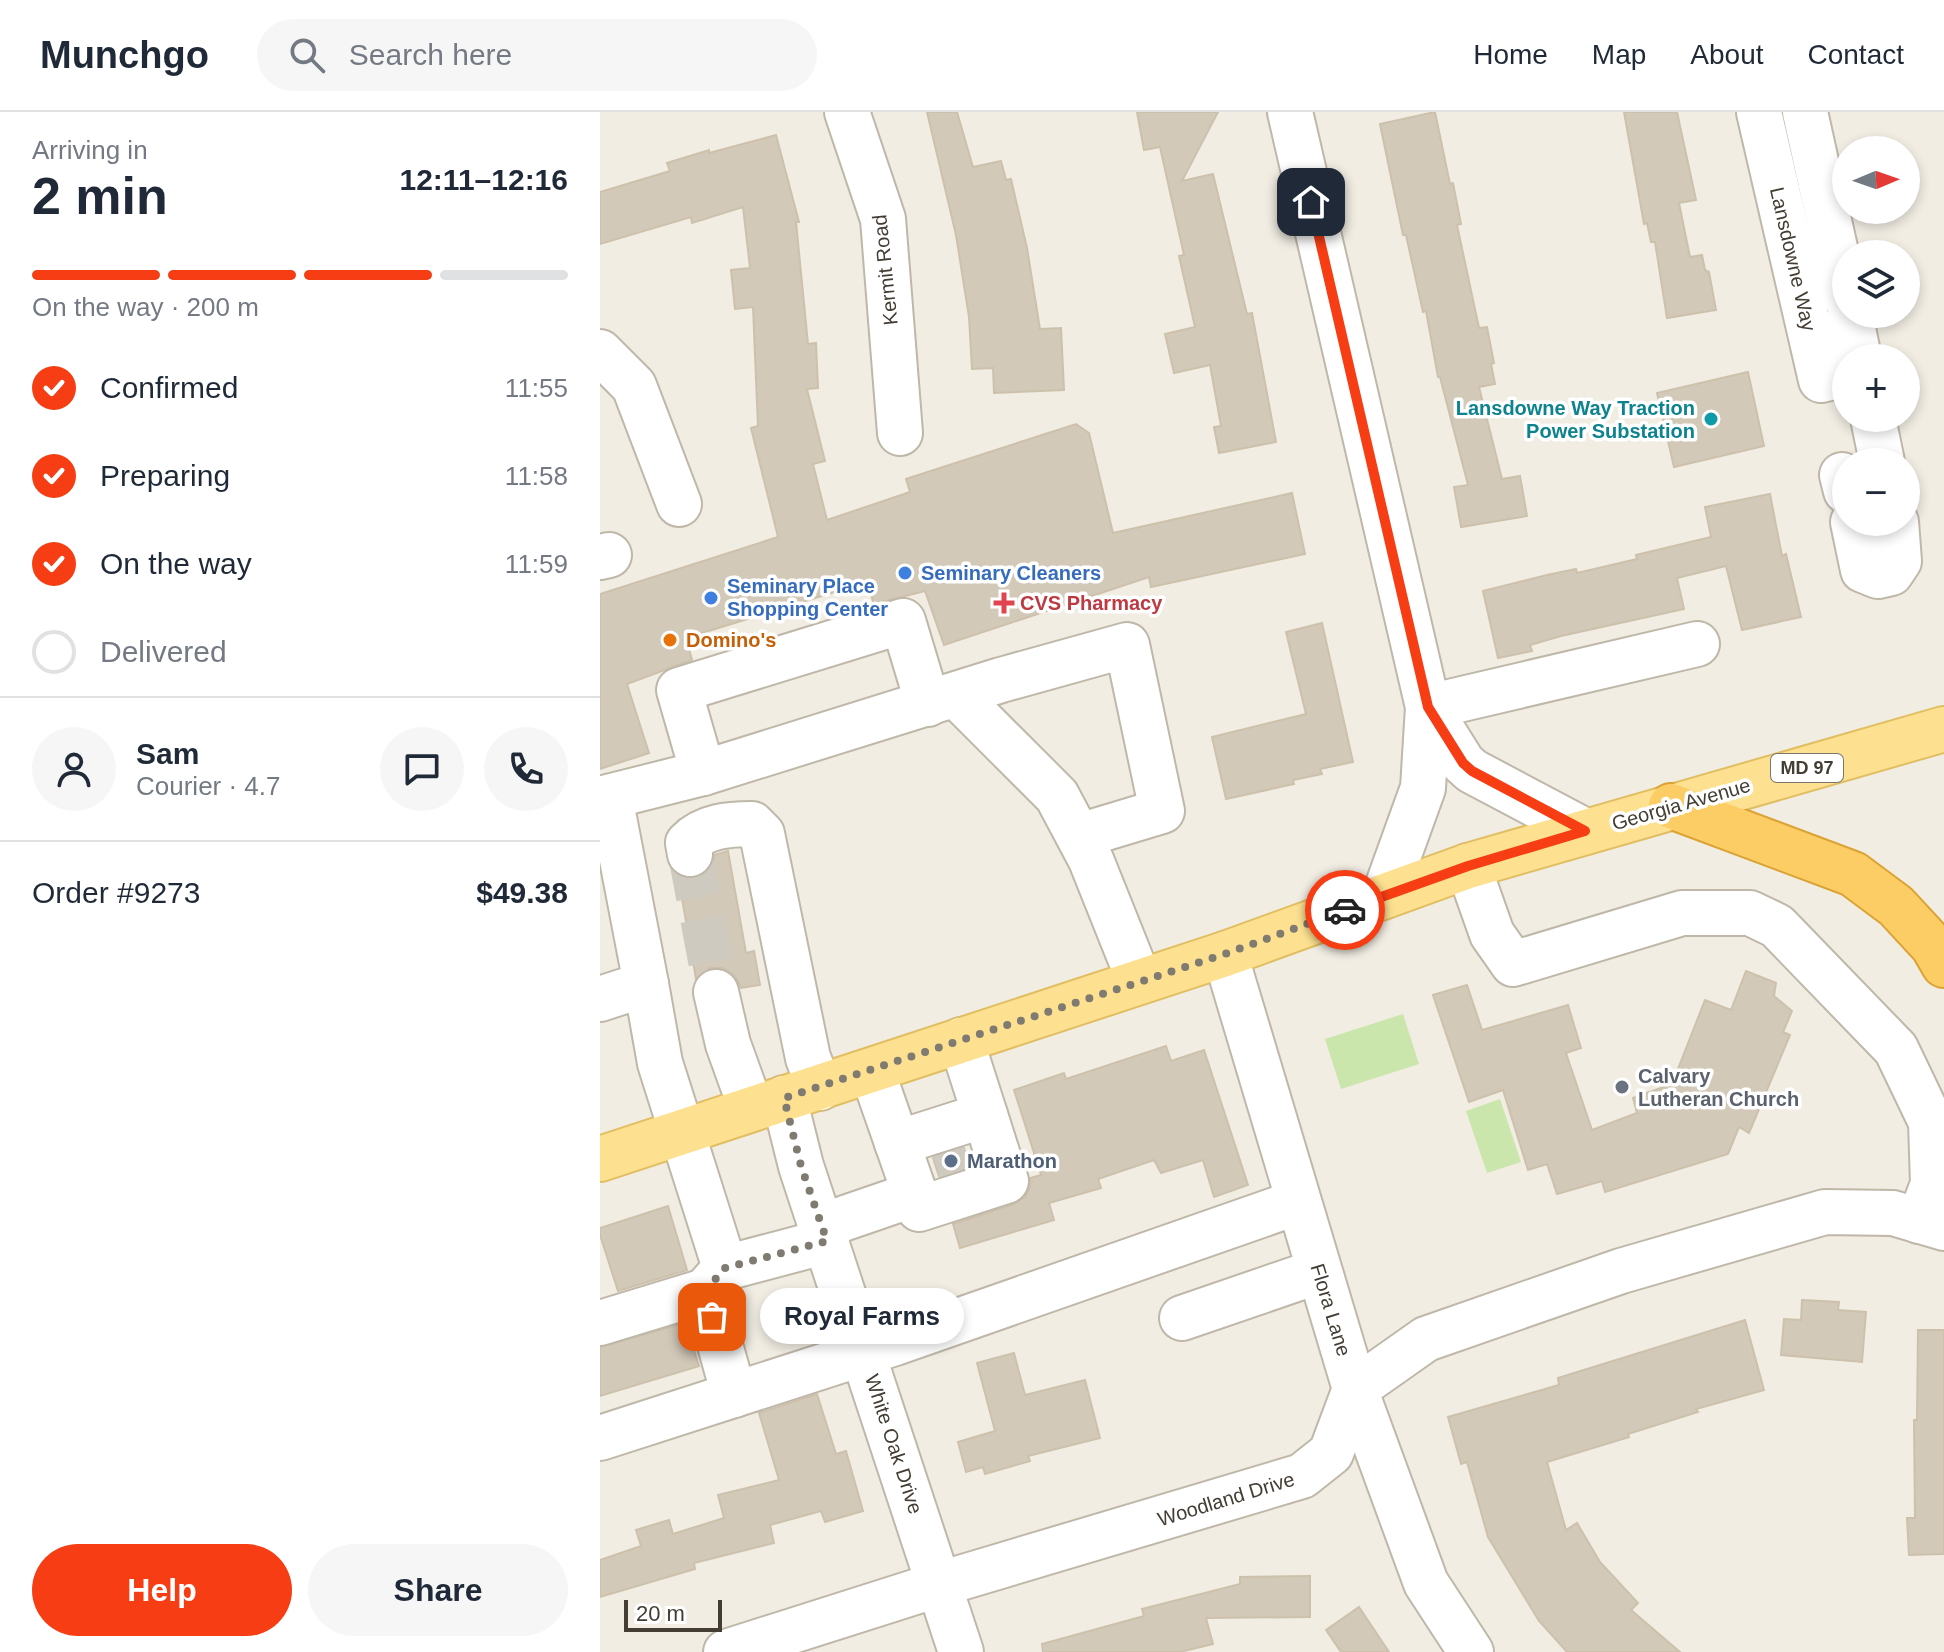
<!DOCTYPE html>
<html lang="en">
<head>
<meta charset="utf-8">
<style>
	:root { --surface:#fff; --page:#f6f6f7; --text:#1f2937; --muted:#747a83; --line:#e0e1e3; --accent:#f73d14 }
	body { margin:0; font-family:Helvetica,sans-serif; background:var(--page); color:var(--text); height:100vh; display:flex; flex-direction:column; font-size:30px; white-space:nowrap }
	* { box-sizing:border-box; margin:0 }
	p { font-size:26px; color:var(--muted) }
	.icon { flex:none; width:44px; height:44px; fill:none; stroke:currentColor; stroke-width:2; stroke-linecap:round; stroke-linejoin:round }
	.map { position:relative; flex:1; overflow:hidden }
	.side { display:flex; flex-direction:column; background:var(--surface); width:600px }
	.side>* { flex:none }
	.needle { width:52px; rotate:88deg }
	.fabs { position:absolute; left:1232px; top:24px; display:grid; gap:16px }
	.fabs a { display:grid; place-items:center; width:88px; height:88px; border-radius:50%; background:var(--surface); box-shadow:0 4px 12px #0003; font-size:40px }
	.scale { position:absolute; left:24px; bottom:20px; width:98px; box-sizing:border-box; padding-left:8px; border:4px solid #433d33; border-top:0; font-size:22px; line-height:28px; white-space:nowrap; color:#433d33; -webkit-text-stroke:6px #fff; paint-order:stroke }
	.pin { position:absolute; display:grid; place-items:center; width:68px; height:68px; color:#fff; margin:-34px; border-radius:16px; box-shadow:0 4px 12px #0006 }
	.courier { position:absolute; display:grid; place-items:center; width:80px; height:80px; margin:-40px; border:6px solid #f73d14; border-radius:50%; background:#fff; color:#222; box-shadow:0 2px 10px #0007 }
	.bubble { position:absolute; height:56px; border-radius:28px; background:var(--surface); box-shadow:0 4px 12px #0003; font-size:26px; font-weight:800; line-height:56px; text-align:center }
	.overview em { font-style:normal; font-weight:800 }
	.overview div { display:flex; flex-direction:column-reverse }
	.overview { display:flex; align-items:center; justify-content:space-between; height:136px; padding:0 32px }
	h1 { font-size:52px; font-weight:800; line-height:60px }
	.bar { display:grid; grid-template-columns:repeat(4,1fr); gap:12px 8px; align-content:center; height:96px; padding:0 32px }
	.bar i { height:10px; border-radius:6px; background:var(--line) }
	.bar .active { background:var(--accent) }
	.bar p { grid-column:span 4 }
	.line { display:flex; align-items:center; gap:20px; padding:0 32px; border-top:2px solid var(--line) }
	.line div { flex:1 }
	.round { display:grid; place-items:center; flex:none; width:84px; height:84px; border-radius:42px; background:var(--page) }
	ol { padding:0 32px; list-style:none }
	li { display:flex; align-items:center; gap:24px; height:88px }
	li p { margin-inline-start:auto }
	li .icon { padding:8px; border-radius:50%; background:var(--accent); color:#fff; stroke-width:4 }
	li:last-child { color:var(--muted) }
	li i { width:44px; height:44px; border:4px solid var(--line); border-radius:50% }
	.cta { display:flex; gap:16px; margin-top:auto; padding:16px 32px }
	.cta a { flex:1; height:92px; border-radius:48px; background:var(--accent); color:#fff; font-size:32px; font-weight:800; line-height:92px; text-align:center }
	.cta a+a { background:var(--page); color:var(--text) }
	header { display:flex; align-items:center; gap:48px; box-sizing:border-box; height:112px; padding:0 40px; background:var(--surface); border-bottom:2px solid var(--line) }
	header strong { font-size:38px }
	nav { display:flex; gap:44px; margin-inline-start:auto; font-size:28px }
	.search { width:560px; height:72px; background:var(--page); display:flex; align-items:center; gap:20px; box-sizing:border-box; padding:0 28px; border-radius:44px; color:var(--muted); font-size:30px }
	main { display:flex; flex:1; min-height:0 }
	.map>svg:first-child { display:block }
	.green { fill:#cae6ac }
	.building { fill:#d3c9b9; stroke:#cdc1ac; stroke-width:2 }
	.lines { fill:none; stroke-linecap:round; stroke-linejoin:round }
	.minor-tunnel { stroke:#cecac0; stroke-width:44; stroke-dasharray:44 22; stroke-linecap:butt }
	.minor-casing { stroke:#bfb8a9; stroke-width:48 }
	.major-casing { stroke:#e1be61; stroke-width:48 }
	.highway-casing { stroke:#dba234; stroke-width:48 }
	.minor { stroke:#fff; stroke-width:44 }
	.major { stroke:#fde191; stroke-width:44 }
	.highway { stroke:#fccd64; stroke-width:44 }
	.done { stroke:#807b71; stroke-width:8; stroke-dasharray:0 14.4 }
	.route { stroke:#f73d14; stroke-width:10 }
	.culture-dot { fill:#0f9aa8; stroke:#fff; stroke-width:3 }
	.shop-dot { fill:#3f7fe0; stroke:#fff; stroke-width:3 }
	.health-dot { fill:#e0444e; stroke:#fff; stroke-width:3 }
	.food-dot { fill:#e8710a; stroke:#fff; stroke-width:3 }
	.worship-dot { fill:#6b7280; stroke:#fff; stroke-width:3 }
	.service-dot { fill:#5c6f8a; stroke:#fff; stroke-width:3 }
	.labels { text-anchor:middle; stroke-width:7; stroke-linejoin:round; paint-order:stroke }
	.shield { fill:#fff; stroke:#7b7770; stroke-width:2 }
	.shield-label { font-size:18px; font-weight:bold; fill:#433d33 }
	.street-label { font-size:20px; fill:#433d33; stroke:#fff }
	.culture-label { font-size:20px; font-weight:bold; fill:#0d838f; stroke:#fff; text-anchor:end }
	.shop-label { font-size:20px; font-weight:bold; fill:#366cbe; stroke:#fff; text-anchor:start }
	.health-label { font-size:20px; font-weight:bold; fill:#be3a42; stroke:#fff; text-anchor:start }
	.food-label { font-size:20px; font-weight:bold; fill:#c56008; stroke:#fff; text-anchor:start }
	.worship-label { font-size:20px; font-weight:bold; fill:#5b616d; stroke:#fff; text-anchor:start }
	.service-label { font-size:20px; font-weight:bold; fill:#4e5e75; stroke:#fff; text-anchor:start }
</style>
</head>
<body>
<header>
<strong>Munchgo</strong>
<div class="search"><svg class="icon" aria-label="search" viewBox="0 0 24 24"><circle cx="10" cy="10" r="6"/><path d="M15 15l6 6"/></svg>Search here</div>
<nav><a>Home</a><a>Map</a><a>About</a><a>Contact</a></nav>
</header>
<main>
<section class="side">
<div class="overview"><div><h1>2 min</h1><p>Arriving in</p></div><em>12:11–12:16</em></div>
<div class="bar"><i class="active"></i><i class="active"></i><i class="active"></i><i></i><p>On the way · 200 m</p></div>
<ol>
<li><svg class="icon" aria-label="check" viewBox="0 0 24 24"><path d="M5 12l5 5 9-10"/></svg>Confirmed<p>11:55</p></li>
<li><svg class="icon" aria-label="check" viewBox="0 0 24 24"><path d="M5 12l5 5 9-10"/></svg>Preparing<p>11:58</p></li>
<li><svg class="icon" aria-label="check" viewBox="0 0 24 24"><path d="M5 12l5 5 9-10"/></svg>On the way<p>11:59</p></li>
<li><i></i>Delivered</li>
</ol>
<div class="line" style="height:144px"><a class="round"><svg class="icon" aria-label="person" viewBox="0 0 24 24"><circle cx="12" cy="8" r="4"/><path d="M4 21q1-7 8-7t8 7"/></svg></a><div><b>Sam</b><p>Courier · 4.7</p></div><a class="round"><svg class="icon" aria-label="chat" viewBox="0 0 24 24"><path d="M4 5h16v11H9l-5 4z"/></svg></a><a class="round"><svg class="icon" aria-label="phone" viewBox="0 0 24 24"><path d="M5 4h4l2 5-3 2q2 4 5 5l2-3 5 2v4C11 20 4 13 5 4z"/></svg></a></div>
<div class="line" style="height:104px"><div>Order #9273</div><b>$49.38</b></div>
<div class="cta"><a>Help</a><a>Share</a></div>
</section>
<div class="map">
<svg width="1344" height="1540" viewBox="0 0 1344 1540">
	<rect width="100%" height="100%" fill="#f1ede3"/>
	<g class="green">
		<path d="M803,902L819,952L741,977L725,927Z"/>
		<path d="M900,987L921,1050L887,1061L866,999Z"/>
	</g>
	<g class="building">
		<path d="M327,0H357L373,55L401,49L406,68L411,67L427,136L440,217L461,216L464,278L394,281L393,256L372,257L369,205L356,123Z"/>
		<path d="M537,0H618L582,69L613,62L647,202L652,201L676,330L619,341L614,315L621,314L610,253L574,261L565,222L595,215L579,144L584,143L560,35L544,38Z"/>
		<path d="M835,0L850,72L853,71L861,112L857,113L879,216L887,215L894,251L891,252L895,272L879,275L902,367L920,364L927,404L861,415L854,375L868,373L840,265H838L826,199L823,200L806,123H803L780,12Z"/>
		<path d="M1024,0H1077L1096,88L1079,91L1090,145L1102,143L1105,158L1109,160L1116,198L1067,206L1055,130H1051L1047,111L1044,112Z"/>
		<path d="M176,23L199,110H196L208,232L216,231L218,276L207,277L225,349L213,352L227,408L310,380L306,367L476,312L489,321L513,421L692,381L705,442L551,475L549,465L344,533L325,479L274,492L267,470L86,526L92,548L27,572L49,641L0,657V482L178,425L151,316L158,314L153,195L135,197L131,158L150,156L143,95L92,111L91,105L0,132V80L70,59L67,51L109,38V41Z"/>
		<path d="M1148,260L1164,334L1074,355L1057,281Z"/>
		<path d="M1170,382L1182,444L1186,442L1201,505L1142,518L1126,454L1077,466L1084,497L961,524L930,533L932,539L898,546L883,479L947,463L976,457L977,461L1037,447L1036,443L1111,425L1105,395Z"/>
		<path d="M722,511L753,650L720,657L722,662L693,668L694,672L626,687L612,625L706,602L686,520Z"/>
		<path d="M128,739L146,841L154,839L160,873L141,876L135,864L123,856H110L96,867L78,763L94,767L106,761L113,751L114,743Z"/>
		<path d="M1146,859L1176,871L1174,884L1192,899L1183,920L1190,923L1149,1021L1139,1015L1128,1042L1005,1080L1002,1069L957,1082L947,1052L928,1058L903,978L869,990L833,883L867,873L882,918L968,893L981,936L966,941L992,1018L1037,1001L1033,986L1072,972L1105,888L1131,898Z"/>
		<path d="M566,934L571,949L604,938L648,1073L614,1085L603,1048L561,1061L554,1048L498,1067L501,1076L449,1091L454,1108L360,1136L353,1112L414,1092L425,1085L430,1075V1066L441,1063L414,978L464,961L466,967Z"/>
		<path d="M364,1036L370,1054L339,1064L333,1046Z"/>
		<path d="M68,1094L87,1158L18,1179L0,1123V1116Z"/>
		<path d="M1202,1188L1239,1190L1238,1198L1266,1200L1262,1250L1181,1243L1184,1207L1201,1208Z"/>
		<path d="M1145,1208L1164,1278L1096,1297L1098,1300L1028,1322L1029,1325L947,1350L966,1418L977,1411L1000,1450L1038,1491L1031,1498L1080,1540H967L939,1509L888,1425L867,1350L861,1352L848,1305L959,1273L958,1266Z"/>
		<path d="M85,1211L99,1254L0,1284V1235Z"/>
		<path d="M1318,1218H1344V1442L1309,1443L1307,1406H1315L1314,1308H1317Z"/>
		<path d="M414,1241L425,1283L485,1268L500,1326L428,1344L430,1349L385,1362L383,1355L366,1360L358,1330L395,1319L377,1251Z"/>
		<path d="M217,1282L236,1342L246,1339L263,1399L225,1410L221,1399L170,1413L174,1431L94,1451L95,1457L0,1485V1448L41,1434L36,1418L69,1408L73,1422L124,1406L118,1383L179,1368L159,1301Z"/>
		<path d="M710,1464V1505L606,1506L613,1532L580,1540H443L442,1532L544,1504L542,1497L640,1472V1465Z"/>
		<path d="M759,1495L789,1540H741L726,1518Z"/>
	</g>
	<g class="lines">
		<g class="minor-tunnel">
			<path d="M90,742L116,880"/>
			<path d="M336,1054L367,1044"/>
		</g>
		<g class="minor-casing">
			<g id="minor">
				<path d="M247,0L283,107L300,321"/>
				<path d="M690,0L828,595L823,676L784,784"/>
				<path d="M1159,0L1221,268L1246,262"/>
				<path d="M1205,0L1246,186"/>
				<path d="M1250,202L1259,246"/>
				<path d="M0,240L34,274L79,392"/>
				<path d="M1273,306L1282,350"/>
				<path d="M1242,363L1246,379"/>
				<path d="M1253,410L1263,458L1278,464L1291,461L1299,449L1296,410"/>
				<path d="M0,445L9,443"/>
				<path d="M356,583L457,684L491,748L539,868"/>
				<path d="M828,595L1097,532"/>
				<path d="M828,595L863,651L872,659L985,719"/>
				<path d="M103,661L79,578L303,509L328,592"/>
				<path d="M0,687L103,661L401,568L527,533L562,699L479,724"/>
				<path d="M90,742L88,731C104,714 129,712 152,712L162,722L208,946L220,976"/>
				<path d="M868,754L892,822L913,852L1082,801H1150L1177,814L1296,937L1331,1010L1333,1072L1319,1109"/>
				<path d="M625,842L755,1277L826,1471L871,1540"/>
				<path d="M46,872L60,951L125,1156L227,1129"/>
				<path d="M116,880L128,932L151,996"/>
				<path d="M0,887L46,872L10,685"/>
				<path d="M184,986L201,1054L361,1540"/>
				<path d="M297,1031L385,1003L361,928"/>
				<path d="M315,1082L319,1097L406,1069L385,1003"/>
				<path d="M222,1114L315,1082L272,959"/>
				<path d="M125,1156L105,1179L134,1283"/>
				<path d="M582,1206L719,1159"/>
				<path d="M0,1211L105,1179"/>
				<path d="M0,1326L295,1231L698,1090"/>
				<path d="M126,1540L340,1472L702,1364L731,1341L755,1277L826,1227L1021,1159L1225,1100L1293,1101L1344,1116"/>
			</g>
		</g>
		<g class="major-casing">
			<path id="major" d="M0,1047L625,842L868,754L1344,617"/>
		</g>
		<g class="highway-casing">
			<path id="highway" d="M1071,694L1253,762L1296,794L1333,834L1344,853"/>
		</g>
		<use href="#minor" class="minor"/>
		<use href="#major" class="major"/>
		<use href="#highway" class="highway"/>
	</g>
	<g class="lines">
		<path class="done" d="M112,1205L105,1179L125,1156L227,1129L201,1054L184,986L625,842L745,798"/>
		<path class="route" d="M711,90L828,595L863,651L872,659L985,719L868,754L745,798"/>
	</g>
	<circle class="culture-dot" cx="1111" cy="307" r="8"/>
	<g class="shop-dot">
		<circle cx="305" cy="461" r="8"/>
		<circle cx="111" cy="486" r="8"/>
	</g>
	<path class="health-dot" d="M400 479h8v8h8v8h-8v8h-8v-8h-8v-8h8z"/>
	<circle class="food-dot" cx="70" cy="528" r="8"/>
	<circle class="worship-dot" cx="1022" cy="975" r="8"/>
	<circle class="service-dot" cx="351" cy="1049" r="8"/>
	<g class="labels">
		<rect class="shield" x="1171" y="642" width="72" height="28" rx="6"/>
		<g class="shield-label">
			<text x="1207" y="662">MD 97</text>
		</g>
		<g class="street-label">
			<text transform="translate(1193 147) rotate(77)" y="7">Lansdowne Way</text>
			<text transform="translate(285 158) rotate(-96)" y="7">Kermit Road</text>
			<text transform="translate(1081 692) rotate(-16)" y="7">Georgia Avenue</text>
			<text transform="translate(731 1198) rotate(73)" y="7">Flora Lane</text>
			<text transform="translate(294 1332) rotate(72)" y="7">White Oak Drive</text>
			<text transform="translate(626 1387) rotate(-17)" y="7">Woodland Drive</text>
		</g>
		<g class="culture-label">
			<text x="1095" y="303">Lansdowne Way Traction<tspan x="1095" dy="23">Power Substation</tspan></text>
		</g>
		<g class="shop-label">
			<text x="321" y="468">Seminary Cleaners</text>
			<text x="127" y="481">Seminary Place<tspan x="127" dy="23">Shopping Center</tspan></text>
		</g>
		<g class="health-label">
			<text x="420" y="498">CVS Pharmacy</text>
		</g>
		<g class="food-label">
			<text x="86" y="535">Domino's</text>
		</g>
		<g class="worship-label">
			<text x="1038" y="971">Calvary<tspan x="1038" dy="23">Lutheran Church</tspan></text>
		</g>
		<g class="service-label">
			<text x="367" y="1056">Marathon</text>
		</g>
	</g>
</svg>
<div class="fabs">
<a><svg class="needle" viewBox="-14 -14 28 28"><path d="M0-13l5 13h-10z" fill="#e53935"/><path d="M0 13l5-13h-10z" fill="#747a83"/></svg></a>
<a><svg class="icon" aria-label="layers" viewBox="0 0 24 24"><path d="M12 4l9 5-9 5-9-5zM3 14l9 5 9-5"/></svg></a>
<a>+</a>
<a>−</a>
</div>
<div class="scale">20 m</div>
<div class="pin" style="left:112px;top:1205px;background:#ea580c"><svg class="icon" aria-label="bag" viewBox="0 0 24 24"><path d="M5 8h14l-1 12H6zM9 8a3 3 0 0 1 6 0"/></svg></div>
<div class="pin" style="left:711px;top:90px;background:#1f2937"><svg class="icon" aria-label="home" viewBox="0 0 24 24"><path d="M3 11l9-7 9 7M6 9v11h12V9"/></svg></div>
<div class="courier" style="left:745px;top:798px"><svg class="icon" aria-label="car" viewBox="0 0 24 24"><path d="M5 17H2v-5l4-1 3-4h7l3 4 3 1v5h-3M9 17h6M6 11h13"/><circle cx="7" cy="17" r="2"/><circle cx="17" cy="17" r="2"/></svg></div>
<div class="bubble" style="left:160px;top:1176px;width:204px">Royal Farms</div>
</div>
</main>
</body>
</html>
